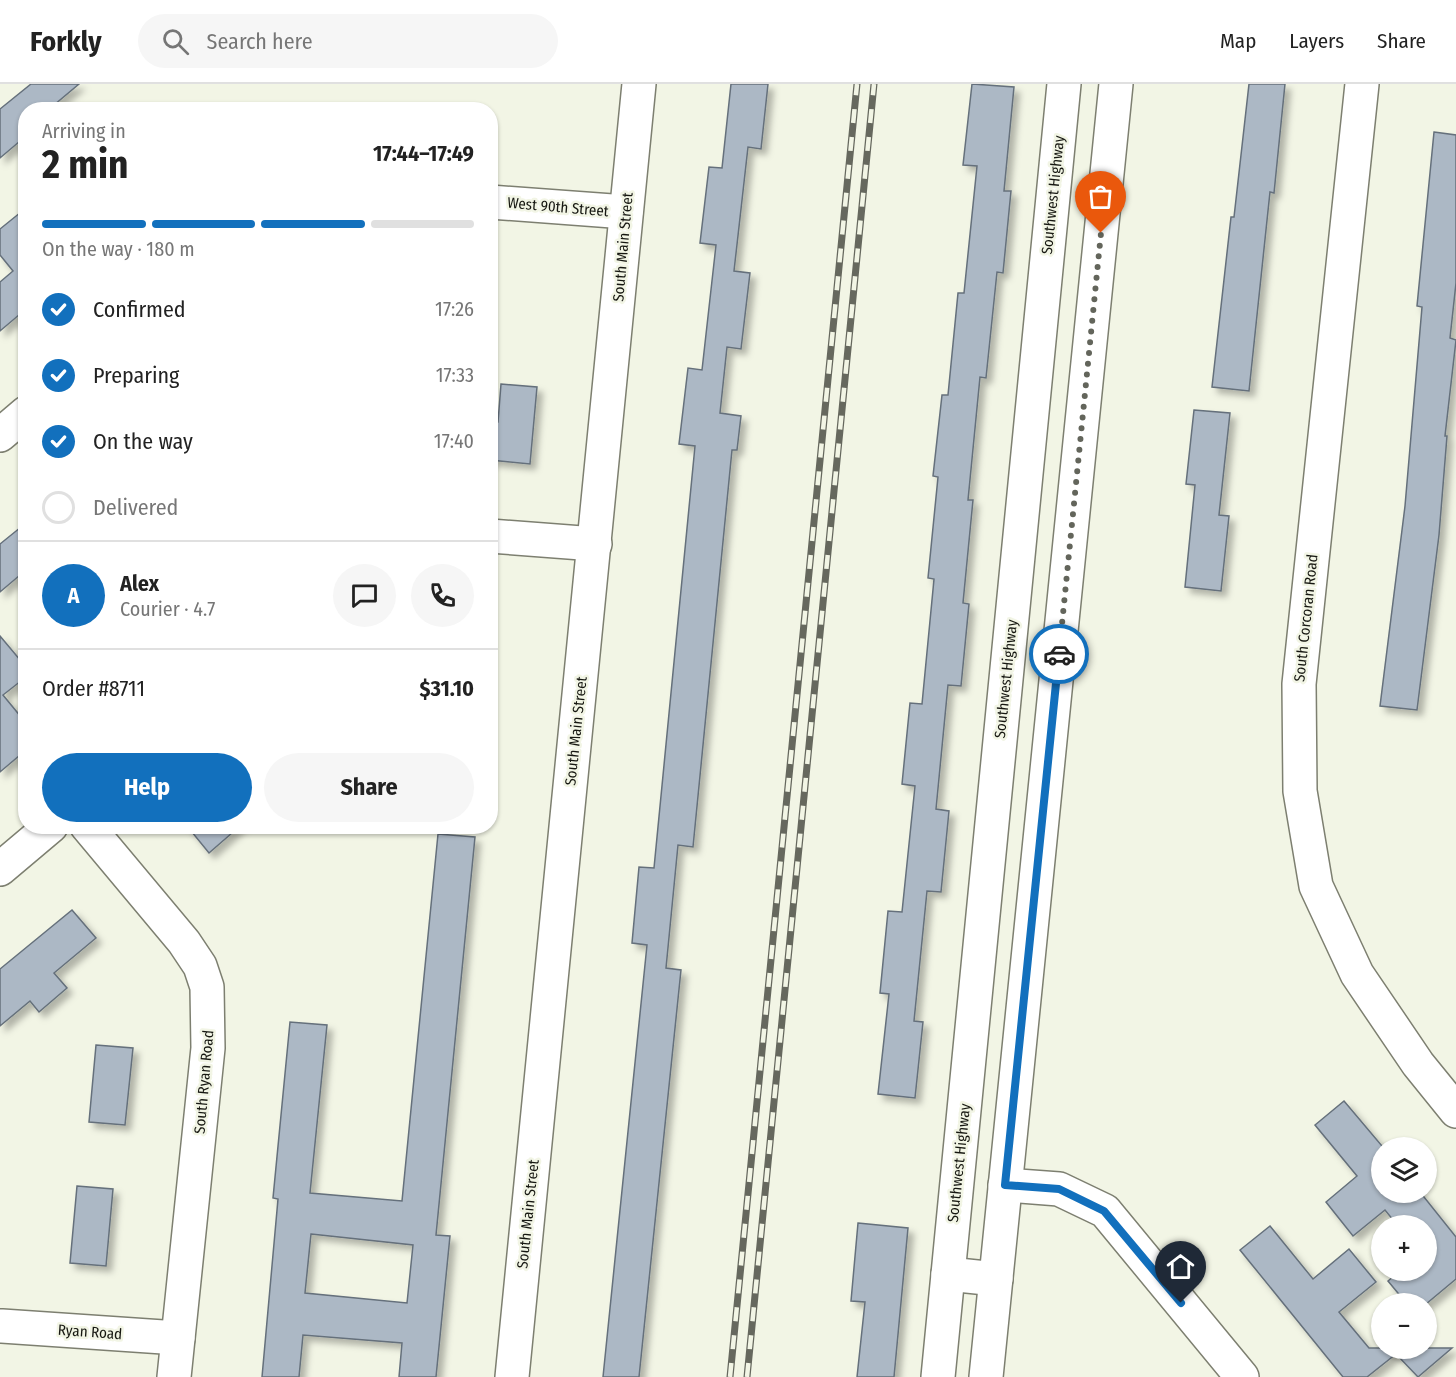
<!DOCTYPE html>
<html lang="en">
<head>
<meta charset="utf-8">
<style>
	:root { --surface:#fff; --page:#f6f6f6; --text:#222; --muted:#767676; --line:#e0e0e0; --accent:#1270bd }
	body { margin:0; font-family:"Fira Sans Condensed",sans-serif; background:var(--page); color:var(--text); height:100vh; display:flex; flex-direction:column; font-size:22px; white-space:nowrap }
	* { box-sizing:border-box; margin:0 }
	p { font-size:20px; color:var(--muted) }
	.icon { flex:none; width:33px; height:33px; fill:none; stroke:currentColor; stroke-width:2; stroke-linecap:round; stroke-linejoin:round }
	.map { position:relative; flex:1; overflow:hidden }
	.sheet { position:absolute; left:18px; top:18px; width:480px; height:732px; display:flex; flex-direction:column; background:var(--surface); border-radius:24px; box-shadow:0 2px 4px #0004 }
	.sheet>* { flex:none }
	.tools { position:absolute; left:1371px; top:1053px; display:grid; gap:12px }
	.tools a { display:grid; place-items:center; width:66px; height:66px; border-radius:50%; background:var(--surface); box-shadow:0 2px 4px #0004; font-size:30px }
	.pin { position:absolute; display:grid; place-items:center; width:51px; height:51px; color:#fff; margin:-62px -26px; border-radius:50% 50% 50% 0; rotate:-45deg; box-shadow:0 0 6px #0007 }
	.pin .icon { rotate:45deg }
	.courier { position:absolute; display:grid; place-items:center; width:60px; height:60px; margin:-30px; border:4px solid #1270bd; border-radius:50%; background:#fff; color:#222; box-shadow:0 2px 8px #0007 }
	.overview em { font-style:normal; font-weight:700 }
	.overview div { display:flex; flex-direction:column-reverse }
	.overview { display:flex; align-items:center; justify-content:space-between; height:102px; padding:0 24px }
	h1 { font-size:39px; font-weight:700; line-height:45px }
	.bar { display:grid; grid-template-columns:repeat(4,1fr); gap:9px 6px; align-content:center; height:72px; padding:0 24px }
	.bar i { height:8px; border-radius:4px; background:var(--line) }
	.bar .active { background:var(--accent) }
	.bar p { grid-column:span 4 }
	.line { display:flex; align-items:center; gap:15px; padding:0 24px; border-top:2px solid var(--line) }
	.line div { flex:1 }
	.round { display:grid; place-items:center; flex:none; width:63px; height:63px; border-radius:32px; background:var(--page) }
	ol { padding:0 24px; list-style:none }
	li { display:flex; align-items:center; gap:18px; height:66px }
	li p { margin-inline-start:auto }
	li .icon { padding:6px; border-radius:50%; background:var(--accent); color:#fff; stroke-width:4 }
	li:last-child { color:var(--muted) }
	li i { width:33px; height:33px; border:3px solid var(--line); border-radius:50% }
	.primary-button { display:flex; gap:12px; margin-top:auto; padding:12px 24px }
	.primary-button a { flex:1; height:69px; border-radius:36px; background:var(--accent); color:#fff; font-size:24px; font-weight:700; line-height:69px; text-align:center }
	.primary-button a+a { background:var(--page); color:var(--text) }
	header { display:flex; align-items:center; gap:36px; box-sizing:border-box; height:84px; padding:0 30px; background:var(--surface); border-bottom:2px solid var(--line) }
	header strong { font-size:28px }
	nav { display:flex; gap:33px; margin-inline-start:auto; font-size:21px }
	.search { width:420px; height:54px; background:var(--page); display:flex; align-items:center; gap:15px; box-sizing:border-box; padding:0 21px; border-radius:33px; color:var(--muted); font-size:22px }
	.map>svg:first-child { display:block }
	.building { fill:#acb8c5; stroke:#65707b; stroke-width:1.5; fill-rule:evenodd; filter:url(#shadow) }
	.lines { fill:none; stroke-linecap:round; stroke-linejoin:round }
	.minor-casing { stroke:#7d7f70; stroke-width:36 }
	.major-casing { stroke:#7d7f70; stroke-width:36 }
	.minor { stroke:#fff; stroke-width:33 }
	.major { stroke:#fff; stroke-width:33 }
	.rail-casing { stroke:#66685e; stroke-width:7 }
	.rail { stroke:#f2f5e5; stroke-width:4.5; stroke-dasharray:14; stroke-linecap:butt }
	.done { stroke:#63655b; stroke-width:6; stroke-dasharray:0 10.8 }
	.route { stroke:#1270bd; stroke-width:8 }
	.labels { text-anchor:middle; stroke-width:5; stroke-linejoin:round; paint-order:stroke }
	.street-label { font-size:15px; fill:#161711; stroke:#f2f5e5 }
</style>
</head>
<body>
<header>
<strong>Forkly</strong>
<div class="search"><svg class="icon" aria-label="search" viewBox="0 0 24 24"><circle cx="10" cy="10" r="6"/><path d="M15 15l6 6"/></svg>Search here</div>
<nav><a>Map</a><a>Layers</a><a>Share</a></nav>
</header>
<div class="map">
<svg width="1456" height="1293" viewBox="0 0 1456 1293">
	<defs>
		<filter id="shadow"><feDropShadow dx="5.5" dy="5.5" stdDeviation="3" flood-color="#0004"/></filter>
	</defs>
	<rect width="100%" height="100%" fill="#f2f5e5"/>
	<g class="building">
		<path d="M31,0H79L48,26H26V52L0,74V25Z"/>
		<path d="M731,0H768L761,65L748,63L734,187L750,189L741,265L727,263L720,329L741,332L737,366H732L693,763L678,761L666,884L681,886L639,1293H603L647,861L632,859L639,783L654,784L695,362L679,360L688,284L702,286L716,161L700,159L709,83L722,84Z"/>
		<path d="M972,0L1014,3L1004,107H1011L1003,189L997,188L986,294L980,293L968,416H973L963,519L969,520L961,602L948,601L936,725L949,727L941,808L927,807L914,937L923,938L915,1014L878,1010L889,910L880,909L888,827L902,828L915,702L902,700L910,619L922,620L934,495L928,494L938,393L933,392L942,311H948L958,209H964L977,82L963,81Z"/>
		<path d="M1249,0H1285L1274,109L1270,108L1249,307L1212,303L1231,133H1234Z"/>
		<path d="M1434,48L1456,51V199L1450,254L1456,256L1445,352H1447L1439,451L1417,626L1380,622L1405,422L1422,223L1417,222Z"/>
		<path d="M26,124V225L0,247V198L13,187L0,171V145Z"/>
		<path d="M501,300L537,303L530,380L490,376V337L498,338Z"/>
		<path d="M1194,326L1230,329L1219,431L1229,432L1221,507L1185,503L1195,401L1186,400Z"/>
		<path d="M26,439V486L0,508V460Z"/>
		<path d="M0,552L26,583V593L3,611L26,639V666L0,688Z"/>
		<path d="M187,742H240L209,769Z"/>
		<path d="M438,750L475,753L436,1151L450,1152L436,1293H399L402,1259L303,1251L299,1293H262L278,1115L273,1114L290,938L327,941L310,1109L402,1117ZM311,1150L413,1161L407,1219L305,1209Z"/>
		<path d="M72,826L96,854L54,889L67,904L39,928L30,917L0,942V885Z"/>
		<path d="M96,961L133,964L125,1041L89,1038Z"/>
		<path d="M1344,1017L1382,1062V1108H1420L1456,1153V1195L1426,1220H1407L1388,1197L1401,1186H1426V1142H1398L1385,1126L1353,1152L1326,1118L1357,1092L1315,1041Z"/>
		<path d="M77,1102L113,1105L106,1182L70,1179Z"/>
		<path d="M858,1139L908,1144L894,1293H857L865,1218L851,1217Z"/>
		<path d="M1270,1142L1313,1195L1349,1165L1376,1198L1339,1228L1369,1264H1452L1418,1293L1396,1270L1367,1293H1343L1240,1166Z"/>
	</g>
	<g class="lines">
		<g class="minor-casing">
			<g id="minor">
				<path d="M1362,0L1299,600L1300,707L1316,802L1357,890L1418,980L1456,1027"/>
				<path d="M490,118L626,128"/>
				<path d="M0,351L26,329"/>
				<path d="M490,452L595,460"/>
				<path d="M87,742L184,858L200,882L207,903L208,964L174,1293"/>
				<path d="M0,785L51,742"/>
				<path d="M1005,1101L1059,1105L1105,1127L1242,1293"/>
				<path d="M948,1190L996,1195"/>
				<path d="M2,1242L178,1254"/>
				<path d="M512,1293L639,0"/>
				<path d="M938,1293L1064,0"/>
			</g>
		</g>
		<g class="major-casing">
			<path id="major" d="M986,1293L1116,0"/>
		</g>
		<use href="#minor" class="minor"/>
		<use href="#major" class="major"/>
		<g class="rail-casing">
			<g id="rail">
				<path d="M730,1293L857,0"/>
				<path d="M747,1293L874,0"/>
			</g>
		</g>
		<use href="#rail" class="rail"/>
	</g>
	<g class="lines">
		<path class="done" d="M1059,570L1101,149"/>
		<path class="route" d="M1059,570L1005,1101L1059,1105L1104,1127L1181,1219"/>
	</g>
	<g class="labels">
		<g class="street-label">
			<text transform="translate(1053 111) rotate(-84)" y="5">Southwest Highway</text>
			<text transform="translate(558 123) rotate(5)" y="5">West 90th Street</text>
			<text transform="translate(623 163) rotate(-85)" y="5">South Main Street</text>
			<text transform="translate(1306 534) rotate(-84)" y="5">South Corcoran Road</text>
			<text transform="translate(1006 595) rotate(-84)" y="5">Southwest Highway</text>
			<text transform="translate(576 647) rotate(-84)" y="5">South Main Street</text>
			<text transform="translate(204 998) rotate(-85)" y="5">South Ryan Road</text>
			<text transform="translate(959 1079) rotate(-84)" y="5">Southwest Highway</text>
			<text transform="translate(528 1130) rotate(-84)" y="5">South Main Street</text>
			<text transform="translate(90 1248) rotate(4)" y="5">Ryan Road</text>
		</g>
	</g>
</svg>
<div class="tools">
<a><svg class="icon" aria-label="layers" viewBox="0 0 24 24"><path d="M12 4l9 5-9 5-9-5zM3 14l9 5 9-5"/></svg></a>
<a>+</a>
<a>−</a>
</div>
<div class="pin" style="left:1101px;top:149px;background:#ea580c"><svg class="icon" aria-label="bag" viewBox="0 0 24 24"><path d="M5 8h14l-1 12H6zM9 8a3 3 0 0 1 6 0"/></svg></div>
<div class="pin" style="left:1181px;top:1219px;background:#1f2937"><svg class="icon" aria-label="home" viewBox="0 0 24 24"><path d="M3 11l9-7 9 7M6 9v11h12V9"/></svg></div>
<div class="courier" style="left:1059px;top:570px"><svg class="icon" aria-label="car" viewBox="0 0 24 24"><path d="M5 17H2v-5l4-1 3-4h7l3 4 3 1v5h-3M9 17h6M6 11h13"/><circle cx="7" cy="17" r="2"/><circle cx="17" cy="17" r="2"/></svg></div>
<section class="sheet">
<div class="overview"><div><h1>2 min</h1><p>Arriving in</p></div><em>17:44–17:49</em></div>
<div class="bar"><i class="active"></i><i class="active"></i><i class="active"></i><i></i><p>On the way · 180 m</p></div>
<ol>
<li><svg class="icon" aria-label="check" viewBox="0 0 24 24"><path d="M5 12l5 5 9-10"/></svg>Confirmed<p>17:26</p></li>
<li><svg class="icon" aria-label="check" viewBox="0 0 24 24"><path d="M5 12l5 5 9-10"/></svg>Preparing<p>17:33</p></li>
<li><svg class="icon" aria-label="check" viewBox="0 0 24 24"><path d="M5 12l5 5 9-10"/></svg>On the way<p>17:40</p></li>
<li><i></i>Delivered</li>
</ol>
<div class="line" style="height:108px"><b class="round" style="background:var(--accent);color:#fff">A</b><div><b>Alex</b><p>Courier · 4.7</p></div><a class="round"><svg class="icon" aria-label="chat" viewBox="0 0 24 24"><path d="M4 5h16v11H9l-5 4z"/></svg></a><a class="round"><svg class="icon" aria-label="phone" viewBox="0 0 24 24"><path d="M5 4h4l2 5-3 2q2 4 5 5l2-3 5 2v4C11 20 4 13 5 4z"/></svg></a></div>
<div class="line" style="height:78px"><div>Order #8711</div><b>$31.10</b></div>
<div class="primary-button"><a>Help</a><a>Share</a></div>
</section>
</div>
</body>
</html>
